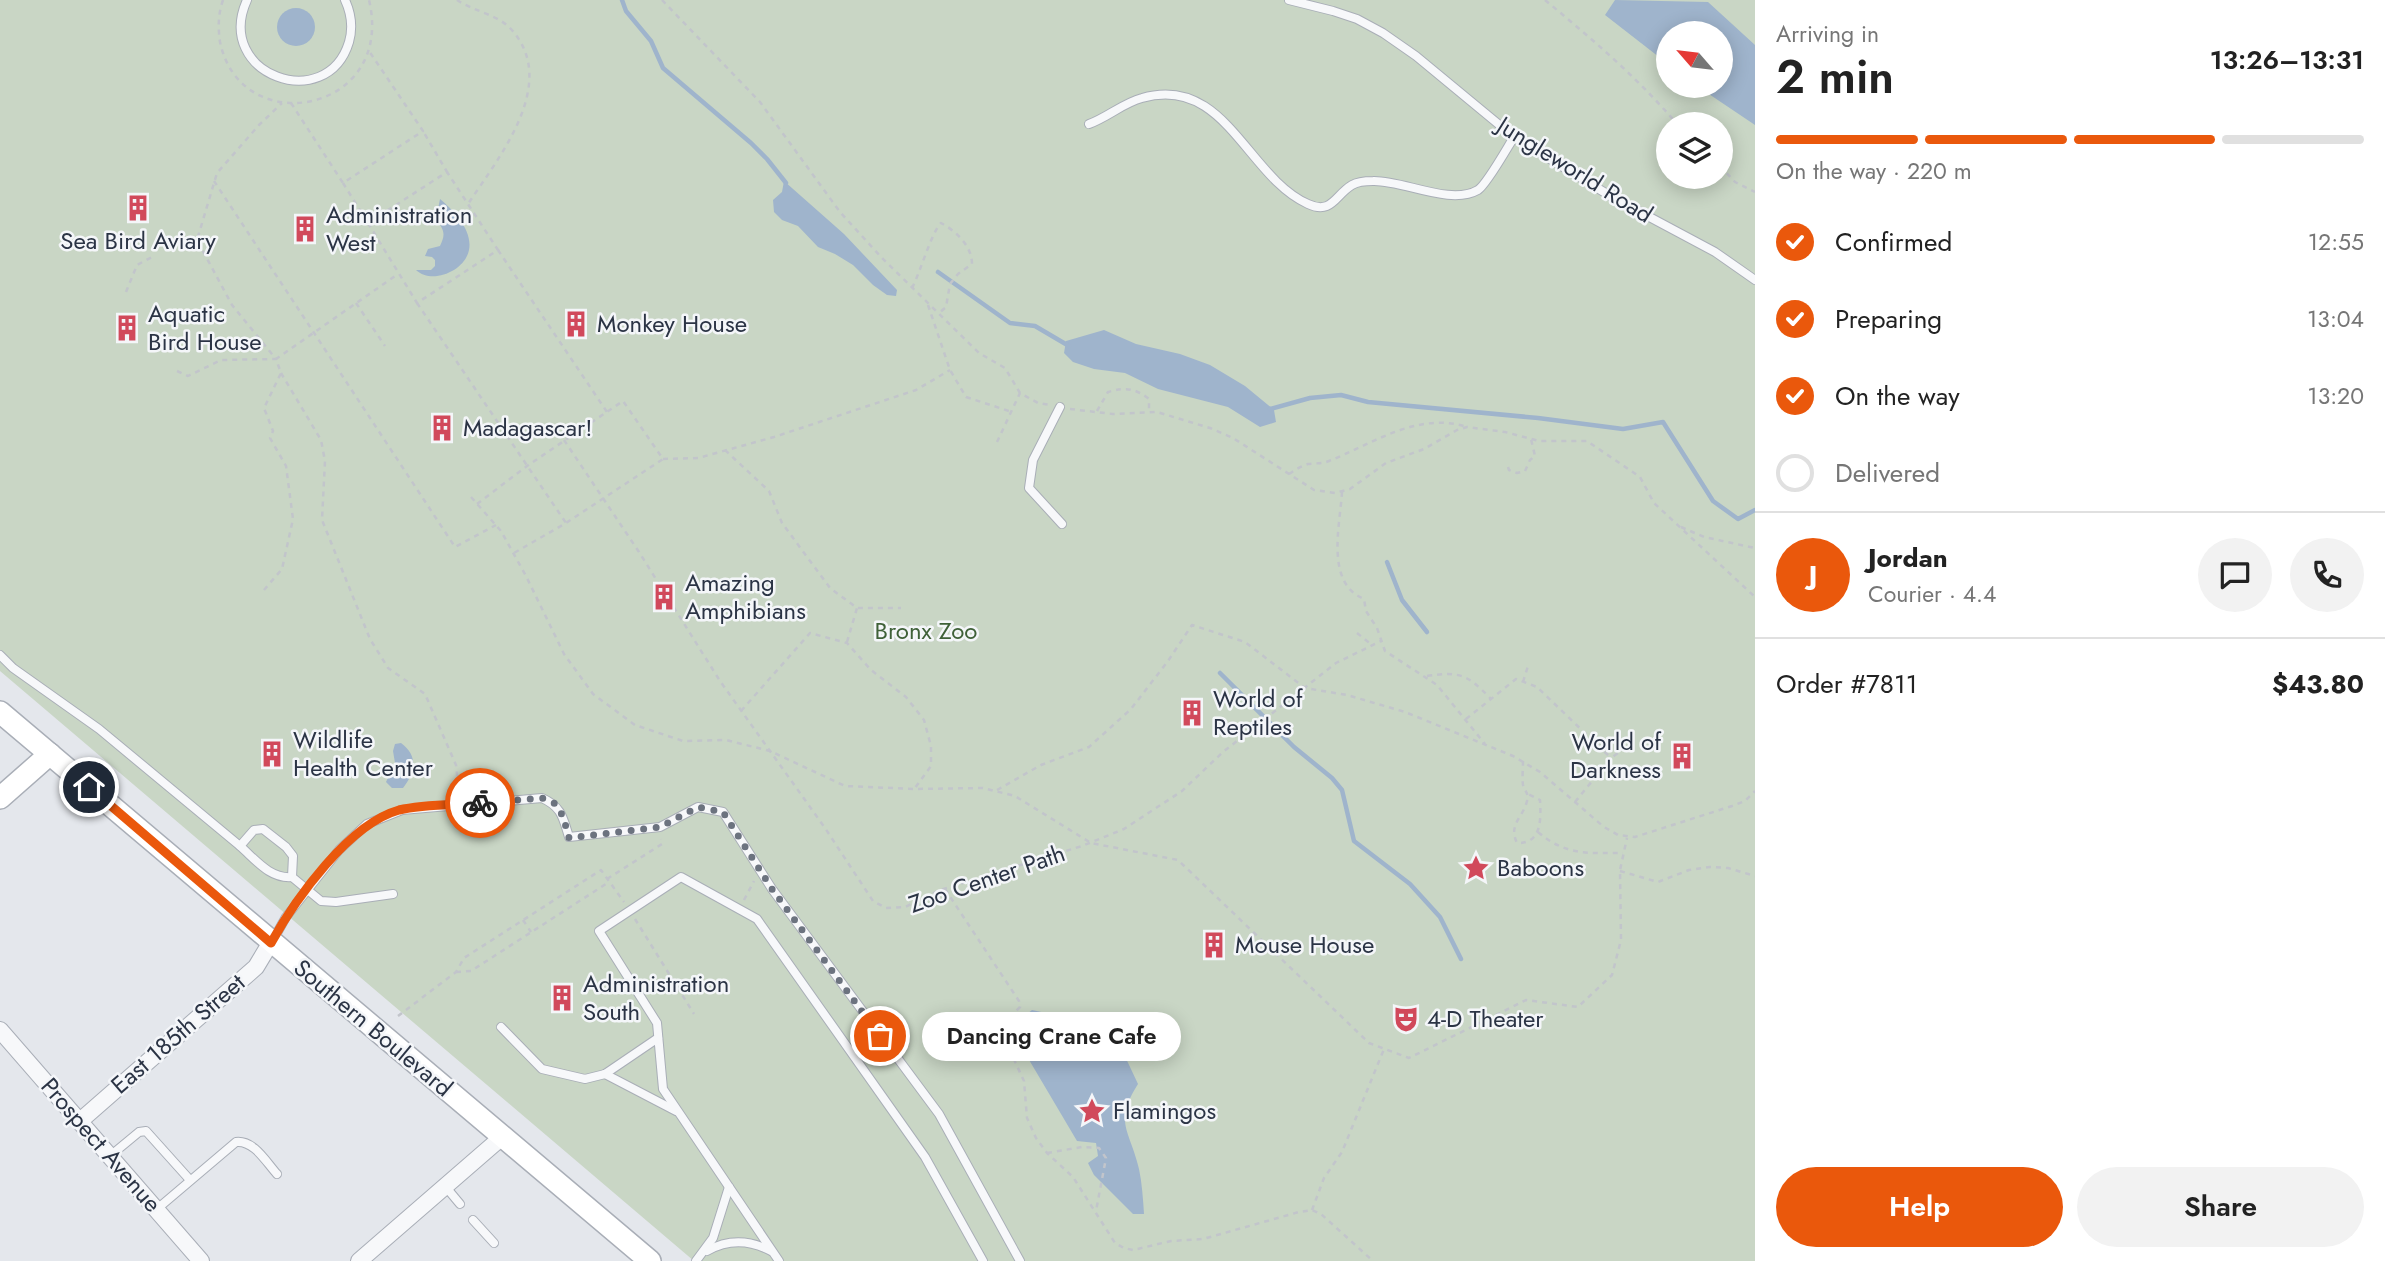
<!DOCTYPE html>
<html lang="en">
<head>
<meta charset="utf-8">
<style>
	:root { --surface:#fff; --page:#f2f2f2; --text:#222; --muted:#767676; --line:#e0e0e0; --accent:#ea580c }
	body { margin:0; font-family:Jost,sans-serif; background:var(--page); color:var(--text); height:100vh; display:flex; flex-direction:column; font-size:26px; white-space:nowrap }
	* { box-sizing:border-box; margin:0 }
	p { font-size:23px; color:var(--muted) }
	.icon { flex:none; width:38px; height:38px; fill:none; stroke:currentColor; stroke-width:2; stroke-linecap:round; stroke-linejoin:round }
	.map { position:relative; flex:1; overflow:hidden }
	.details { display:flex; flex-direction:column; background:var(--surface); width:630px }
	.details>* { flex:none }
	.needle { width:46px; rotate:298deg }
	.controls { position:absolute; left:1656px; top:21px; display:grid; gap:14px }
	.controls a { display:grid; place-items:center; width:77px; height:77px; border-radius:50%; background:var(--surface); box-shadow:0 4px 18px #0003; font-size:35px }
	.pin { position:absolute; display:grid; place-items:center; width:60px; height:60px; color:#fff; margin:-30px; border:4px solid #fff; border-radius:50%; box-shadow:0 2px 7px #0007 }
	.courier { position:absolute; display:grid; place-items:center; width:70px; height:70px; margin:-35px; border:5px solid #ea580c; border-radius:50%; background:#fff; color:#222; box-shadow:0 2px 9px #0007 }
	.bubble { position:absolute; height:49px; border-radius:24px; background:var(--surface); box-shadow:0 4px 18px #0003; font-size:23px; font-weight:600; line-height:49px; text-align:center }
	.headline em { font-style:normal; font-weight:600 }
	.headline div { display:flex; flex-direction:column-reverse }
	.headline { display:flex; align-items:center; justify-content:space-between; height:119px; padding:0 21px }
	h1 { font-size:46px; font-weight:600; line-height:52px }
	.bar { display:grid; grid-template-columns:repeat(4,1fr); gap:10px 7px; align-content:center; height:84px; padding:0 21px }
	.bar i { height:9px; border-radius:5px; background:var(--line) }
	.bar .selected { background:var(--accent) }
	.bar p { grid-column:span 4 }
	.line { display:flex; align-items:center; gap:18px; padding:0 21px; border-top:2px solid var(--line) }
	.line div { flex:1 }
	.round { display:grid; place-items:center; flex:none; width:74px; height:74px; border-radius:37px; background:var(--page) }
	ol { padding:0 21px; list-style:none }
	li { display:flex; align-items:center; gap:21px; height:77px }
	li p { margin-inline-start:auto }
	li .icon { padding:7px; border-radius:50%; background:var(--accent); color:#fff; stroke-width:4 }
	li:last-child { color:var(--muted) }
	li i { width:38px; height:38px; border:4px solid var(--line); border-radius:50% }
	.cta { display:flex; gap:14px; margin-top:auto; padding:14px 21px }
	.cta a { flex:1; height:80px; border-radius:42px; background:var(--accent); color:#fff; font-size:28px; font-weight:600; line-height:80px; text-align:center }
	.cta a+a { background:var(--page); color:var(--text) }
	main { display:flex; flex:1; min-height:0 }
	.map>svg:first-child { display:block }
	.green { fill:#c9d6c5; fill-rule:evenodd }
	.water { fill:#9fb4cc }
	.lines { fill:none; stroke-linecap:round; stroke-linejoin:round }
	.stream { stroke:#9fb4cc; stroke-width:4.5 }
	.lane-casing { stroke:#a9aeb7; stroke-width:10 }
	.street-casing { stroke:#a9aeb7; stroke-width:18 }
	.secondary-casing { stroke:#a9aeb7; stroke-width:24 }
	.path { stroke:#c2c5cb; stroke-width:2.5; stroke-dasharray:5 5; stroke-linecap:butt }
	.lane { stroke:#f7f8fa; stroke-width:8 }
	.street { stroke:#f7f8fa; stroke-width:16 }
	.secondary { stroke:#fff; stroke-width:21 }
	.done { stroke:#6c737f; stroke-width:7; stroke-dasharray:0 12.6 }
	.route { stroke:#ea580c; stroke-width:9 }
	.labels { text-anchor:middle; stroke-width:5; stroke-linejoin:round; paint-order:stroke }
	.street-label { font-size:24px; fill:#2b3445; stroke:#f4f6f9 }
	.poi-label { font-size:24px; fill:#2b3445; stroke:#f4f6f9; text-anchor:start }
	.park-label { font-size:24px; fill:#3f6138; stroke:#f4f6f9 }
</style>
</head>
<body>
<main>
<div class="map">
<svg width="1755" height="1261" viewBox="0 0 1755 1261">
	<rect width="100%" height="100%" fill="#e4e7ec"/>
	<path class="green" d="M0,0H1755V1261H694L0,671ZM1668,33H1720V86H1668ZM1668,124H1720V177H1668Z"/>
	<g class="water">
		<path d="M1615,0L1708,2L1755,45V125L1697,86H1720V33H1668V64L1605,15Z"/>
		<circle cx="296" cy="27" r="19"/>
		<path d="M784,181L844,234L897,290L896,296L887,295L873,285L853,265L835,254L818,247L798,226L782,220L774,212L773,200L782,192Z"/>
		<path d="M440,199C453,210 473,230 469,250C465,271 432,285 416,270H431L435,266V260L432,257L425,256L428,249L440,246C446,234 444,230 436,219Z"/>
		<path d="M1104,330L1136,344L1180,354L1210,365L1245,386L1274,410L1276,422L1260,427L1228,407L1158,389L1125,373L1094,369L1073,362L1064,353L1066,341Z"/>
		<path d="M401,743C419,756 415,773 403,788H392L386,782L395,763L393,751L395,744Z"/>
		<path d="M1032,1010L1060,1016L1093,1031L1122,1050L1138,1084C1113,1123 1130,1130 1139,1169C1142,1183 1143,1199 1144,1214H1133L1094,1175L1088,1163L1098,1156L1096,1143L1077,1141L1025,1053L1011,1033L1022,1018Z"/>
	</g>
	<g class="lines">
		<g class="stream">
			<path d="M622,0L626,11L651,41L663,68L751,143L767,159L786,183"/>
			<path d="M938,272L1010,323L1035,326L1069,346"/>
			<path d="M1270,409L1310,398L1341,395L1368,402L1538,418L1623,429L1663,422L1713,501L1738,519L1755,510"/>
			<path d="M1387,562L1402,600L1427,632"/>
			<path d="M1220,673L1294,747L1332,778L1342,790L1354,841L1410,884L1440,917L1461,959"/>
		</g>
		<g class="lane-casing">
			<g id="lane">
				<path d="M247,0C213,75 327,115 349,42C353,28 351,13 345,0"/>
				<path d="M1289,0L1333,11L1357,19L1383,33L1416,56L1514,137L1612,197L1715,252L1755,280"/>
				<path d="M1089,124C1108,117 1123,103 1142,98C1225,74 1247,177 1308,204C1332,215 1335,195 1352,185C1357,182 1367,181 1373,181C1403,180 1450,206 1478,190C1487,184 1507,148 1514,137"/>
				<path d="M1060,407L1033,460L1029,488L1062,524"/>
				<path d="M0,655L13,668L99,729L240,846L254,830L263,829L286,847L293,856L292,877L321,901L336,902L393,894"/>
				<path d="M240,846C256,860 270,879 292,877"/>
				<path d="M273,940L286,917L339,850L367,824L402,810L542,798C562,807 563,818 569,837L660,827L698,807L723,812L772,889L939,1114L1020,1261"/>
				<path d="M501,1027L542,1069L585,1079L605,1074L658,1038"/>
				<path d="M605,1074L676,1111"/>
				<path d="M110,1156L139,1132L146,1131L190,1180"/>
				<path d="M445,1186L460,1204"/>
				<path d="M157,1209L236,1142C254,1140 266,1162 277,1174"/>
				<path d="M473,1220L494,1243"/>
				<path d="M707,1251C728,1239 750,1240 771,1251"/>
				<path d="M696,1261L713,1238L729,1187"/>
				<path d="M779,1261L663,1089L657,1023L599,931L681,877L757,919L925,1157L983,1261"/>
			</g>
		</g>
		<g class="street-casing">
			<g id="street">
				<path d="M0,1030L201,1261"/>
				<path d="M80,1121L256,967L271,942"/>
				<path d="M359,1261L502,1137"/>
			</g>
		</g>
		<g class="secondary-casing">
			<g id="secondary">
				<path d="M0,712L650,1261"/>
				<path d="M0,798L50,754"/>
			</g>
		</g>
		<g class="path">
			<path d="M223,0C218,14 218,28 220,42C241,142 396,113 369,0"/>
			<path d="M457,0C473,11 496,14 510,28C561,82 499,157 468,204"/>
			<path d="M662,0L760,102L840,212L882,258L979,353L1005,368L1020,393L1038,403L1050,405"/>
			<path d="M1545,0C1592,39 1638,78 1677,124"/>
			<path d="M291,103L343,183L423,131L369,51"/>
			<path d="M1720,166L1735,182L1755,192"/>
			<path d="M214,181L455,547L496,525"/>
			<path d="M343,183L368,223L447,172L423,131"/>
			<path d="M368,223L417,303L498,250L447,172"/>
			<path d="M498,250L607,412"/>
			<path d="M912,288C920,273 932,231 941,223C956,231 972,246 972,264L958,274L950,284L946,307L939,313"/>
			<path d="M126,292L137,265L152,257"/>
			<path d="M356,303L385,346"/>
			<path d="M417,303L566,523"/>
			<path d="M928,305L950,370L966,397L1012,412"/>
			<path d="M177,371L188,376L221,360L276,359L232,305L197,240L217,173L259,125L282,103"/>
			<path d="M281,373L321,440L325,461L322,520L370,639L388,668L425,694L456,765L459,795"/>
			<path d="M1070,409L1113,414L1157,412L1210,428L1233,438L1314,490L1335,493L1350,489L1386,463L1424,449L1457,430L1467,427L1505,432L1539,441H1587L1640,477L1654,503L1755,597"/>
			<path d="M1097,411L1108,392C1125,387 1135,388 1149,399V412"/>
			<path d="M564,440L639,552L720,681L825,828L873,901L886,908L905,907L940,890L1082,846L1124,829L1182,791L1223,752L1336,663L1381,641"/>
			<path d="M997,442L1020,393"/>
			<path d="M725,450L769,491L782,523L830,588L857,608H901"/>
			<path d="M663,459L698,458L774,437L916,390L950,370"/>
			<path d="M1508,467L1509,470L1517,473L1525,471L1530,460L1535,456L1531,439"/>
			<path d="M1289,474C1295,470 1301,466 1308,464C1315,463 1322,464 1329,461C1372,444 1418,411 1467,427"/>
			<path d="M1342,492C1340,526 1325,583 1364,599L1366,611L1377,628L1385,651L1437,685L1485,744"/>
			<path d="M471,497L501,531L526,576L564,654L593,694L635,725L683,741L726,740L770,751L845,786L914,789L983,788L1015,796L1091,843L1178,860L1369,1043L1409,1058L1526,1000L1578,1007L1612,975L1621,940L1620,870L1627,838"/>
			<path d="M477,504L527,466L623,401L663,459L566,523L514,553"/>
			<path d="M1681,527L1704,537L1755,548"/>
			<path d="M264,590L282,569L293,519L286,466L270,438L273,431L264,408L281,373L276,359L398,274"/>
			<path d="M1357,633L1372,645"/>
			<path d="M847,642L857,608"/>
			<path d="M1427,676C1461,671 1468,675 1491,699"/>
			<path d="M1523,682L1528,666"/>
			<path d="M741,711L810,633L847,643L871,670L906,697L924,720L931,746V766L915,788"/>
			<path d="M1466,719L1516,679L1537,687L1611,758"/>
			<path d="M1523,761C1523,768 1522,778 1523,785C1525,792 1529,793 1527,801C1523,818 1508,824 1517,843C1542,844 1541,819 1540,800L1528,794"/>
			<path d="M997,790L1041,765L1089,747L1131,709L1168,661L1192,625L1245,642L1305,688L1347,695L1405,712L1513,756L1540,772L1604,827L1618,835L1635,837L1732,806L1745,801L1755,791"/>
			<path d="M1575,802L1611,758L1633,742"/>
			<path d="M1538,832C1566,856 1588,853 1623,853"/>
			<path d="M1620,871L1658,882L1689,870L1710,867L1728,868L1755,876"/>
			<path d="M607,879L662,844L661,839"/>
			<path d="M945,889L1019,1001L1020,1007L1009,1018L1003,1036L1024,1081L1027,1118L1036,1138L1047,1153L1073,1177L1115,1243L1124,1248L1133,1250L1171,1241L1203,1239L1299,1212L1312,1210L1321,1214L1373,1261"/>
			<path d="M744,900L754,881"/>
			<path d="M635,919L694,1014"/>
			<path d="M523,920L531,932"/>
			<path d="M456,972L471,971L609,882"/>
			<path d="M398,1016L456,972L464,958L601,870L624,902"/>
			<path d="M1047,1153L1082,1147L1099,1148L1106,1158L1096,1211"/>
			<path d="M1312,1210L1324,1178L1342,1152L1384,1049"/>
		</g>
		<use href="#lane" class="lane"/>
		<use href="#street" class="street"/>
		<use href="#secondary" class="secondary"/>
	</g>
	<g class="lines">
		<path class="done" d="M480,803L542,798L554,803L563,816L569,838L660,827L698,807L723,812L772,889L880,1036"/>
		<path class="route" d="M89,787L271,943C296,898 349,824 399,810C424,804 454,805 480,803"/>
	</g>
	<defs>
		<g id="building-bare" transform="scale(2.1)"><path d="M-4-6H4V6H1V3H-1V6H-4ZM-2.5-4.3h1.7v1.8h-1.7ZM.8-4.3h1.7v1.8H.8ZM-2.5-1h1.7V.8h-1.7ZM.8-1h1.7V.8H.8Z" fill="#d1495b" stroke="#f4f6f9" stroke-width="2.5" paint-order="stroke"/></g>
		<g id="sight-bare" transform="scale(2.1)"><path d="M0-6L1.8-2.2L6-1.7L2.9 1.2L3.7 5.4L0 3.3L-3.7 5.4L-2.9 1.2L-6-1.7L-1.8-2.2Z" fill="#d1495b" stroke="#f4f6f9" stroke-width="2.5" paint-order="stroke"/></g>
		<g id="theatre-bare" transform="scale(2.1)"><path d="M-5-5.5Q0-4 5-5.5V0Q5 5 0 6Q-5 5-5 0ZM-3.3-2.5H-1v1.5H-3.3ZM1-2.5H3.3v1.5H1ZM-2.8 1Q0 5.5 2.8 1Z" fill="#d1495b" stroke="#f4f6f9" stroke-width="2.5" paint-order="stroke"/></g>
	</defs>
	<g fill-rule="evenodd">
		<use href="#building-bare" x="138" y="208"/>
		<use href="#building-bare" x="305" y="229"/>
		<use href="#building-bare" x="576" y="324"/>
		<use href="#building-bare" x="127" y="328"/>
		<use href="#building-bare" x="442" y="428"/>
		<use href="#building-bare" x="664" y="597"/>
		<use href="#building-bare" x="1192" y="713"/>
		<use href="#building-bare" x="272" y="754"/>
		<use href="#building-bare" x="1682" y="756"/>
		<use href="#sight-bare" x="1476" y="868"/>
		<use href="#building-bare" x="1214" y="945"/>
		<use href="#building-bare" x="562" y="998"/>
		<use href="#theatre-bare" x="1406" y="1019"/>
		<use href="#sight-bare" x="1092" y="1111"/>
	</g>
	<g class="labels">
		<g class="street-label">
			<text transform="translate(1575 170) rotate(32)" y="8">Jungleworld Road</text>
			<text transform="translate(987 879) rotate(-19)" y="8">Zoo Center Path</text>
			<text transform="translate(373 1028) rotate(40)" y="8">Southern Boulevard</text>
			<text transform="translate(178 1034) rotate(-41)" y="8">East 185th Street</text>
			<text transform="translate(101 1145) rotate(49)" y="8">Prospect Avenue</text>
		</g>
		<g class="poi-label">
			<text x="326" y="223">Administration<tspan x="326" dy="28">West</tspan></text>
			<text x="138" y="249" text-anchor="middle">Sea Bird Aviary</text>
			<text x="148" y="322">Aquatic<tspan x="148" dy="28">Bird House</tspan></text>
			<text x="597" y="332">Monkey House</text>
			<text x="463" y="436">Madagascar!</text>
			<text x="685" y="591">Amazing<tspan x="685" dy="28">Amphibians</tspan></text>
			<text x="1213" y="707">World of<tspan x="1213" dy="28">Reptiles</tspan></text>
			<text x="293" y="748">Wildlife<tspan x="293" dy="28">Health Center</tspan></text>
			<text x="1661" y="750" text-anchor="end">World of<tspan x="1661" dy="28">Darkness</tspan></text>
			<text x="1497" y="876">Baboons</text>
			<text x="1235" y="953">Mouse House</text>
			<text x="583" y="992">Administration<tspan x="583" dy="28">South</tspan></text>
			<text x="1427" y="1027">4-D Theater</text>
			<text x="1113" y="1119">Flamingos</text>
		</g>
		<g class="park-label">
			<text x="926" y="639">Bronx Zoo</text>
		</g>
	</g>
</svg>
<div class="controls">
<a><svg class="needle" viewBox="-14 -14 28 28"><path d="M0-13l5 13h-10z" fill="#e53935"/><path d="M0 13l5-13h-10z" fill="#767676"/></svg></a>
<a><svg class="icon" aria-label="layers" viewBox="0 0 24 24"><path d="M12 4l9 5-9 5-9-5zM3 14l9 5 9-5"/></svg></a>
</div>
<div class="pin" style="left:880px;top:1036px;background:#ea580c"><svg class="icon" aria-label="bag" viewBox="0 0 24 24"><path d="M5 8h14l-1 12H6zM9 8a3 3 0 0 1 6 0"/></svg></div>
<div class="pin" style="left:89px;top:787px;background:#1f2937"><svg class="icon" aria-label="home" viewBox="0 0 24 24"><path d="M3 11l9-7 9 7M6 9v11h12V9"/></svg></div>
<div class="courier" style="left:480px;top:803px"><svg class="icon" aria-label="bike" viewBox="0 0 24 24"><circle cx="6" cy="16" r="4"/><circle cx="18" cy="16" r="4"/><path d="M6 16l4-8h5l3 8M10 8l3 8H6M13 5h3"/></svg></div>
<div class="bubble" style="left:922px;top:1012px;width:259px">Dancing Crane Cafe</div>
</div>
<section class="details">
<div class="headline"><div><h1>2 min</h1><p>Arriving in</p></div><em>13:26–13:31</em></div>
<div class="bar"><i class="selected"></i><i class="selected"></i><i class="selected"></i><i></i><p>On the way · 220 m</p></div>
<ol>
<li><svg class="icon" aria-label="check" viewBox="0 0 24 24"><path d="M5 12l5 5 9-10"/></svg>Confirmed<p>12:55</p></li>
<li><svg class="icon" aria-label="check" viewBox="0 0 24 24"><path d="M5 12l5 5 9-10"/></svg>Preparing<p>13:04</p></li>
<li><svg class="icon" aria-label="check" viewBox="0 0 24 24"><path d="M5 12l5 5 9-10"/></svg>On the way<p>13:20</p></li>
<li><i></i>Delivered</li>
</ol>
<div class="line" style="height:126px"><b class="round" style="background:var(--accent);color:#fff">J</b><div><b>Jordan</b><p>Courier · 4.4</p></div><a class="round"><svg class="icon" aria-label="chat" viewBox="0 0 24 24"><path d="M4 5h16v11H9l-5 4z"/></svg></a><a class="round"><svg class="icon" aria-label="phone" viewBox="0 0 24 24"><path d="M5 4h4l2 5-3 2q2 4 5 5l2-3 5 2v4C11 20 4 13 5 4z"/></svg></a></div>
<div class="line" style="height:91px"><div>Order #7811</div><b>$43.80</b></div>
<div class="cta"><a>Help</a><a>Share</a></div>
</section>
</main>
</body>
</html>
